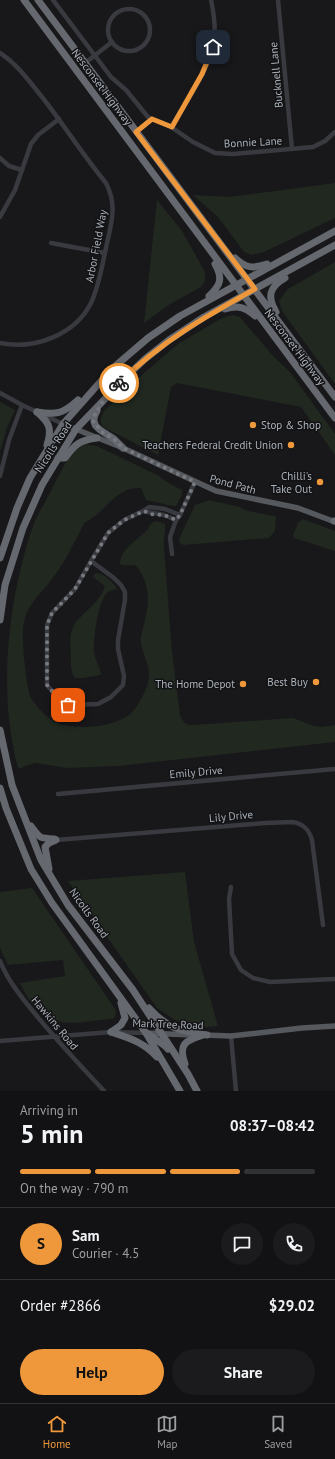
<!DOCTYPE html>
<html lang="en">
<head>
<meta charset="utf-8">
<style>
	:root { --surface:#121214; --page:#1b1b1d; --text:#f1f3f6; --muted:#9c9ea0; --line:#313234; --accent:#ee983b }
	body { margin:0; font-family:"PT Sans",sans-serif; background:var(--page); color:var(--text); height:100vh; display:flex; flex-direction:column; font-size:15px; white-space:nowrap }
	* { box-sizing:border-box; margin:0 }
	p { font-size:13px; color:var(--muted) }
	.icon { flex:none; width:22px; height:22px; fill:none; stroke:currentColor; stroke-width:2; stroke-linecap:round; stroke-linejoin:round }
	.map { position:relative; height:1091px; overflow:hidden }
	.drawer { display:flex; flex-direction:column; background:var(--surface); flex:1 }
	.drawer>* { flex:none }
	.pin { position:absolute; display:grid; place-items:center; width:34px; height:34px; color:#fff; margin:-17px; border-radius:8px; box-shadow:0 2px 6px #0006 }
	.courier { position:absolute; display:grid; place-items:center; width:40px; height:40px; margin:-20px; border:3px solid #ee983b; border-radius:50%; background:#fff; color:#222; box-shadow:0 1px 5px #0007 }
	.summary em { font-style:normal; font-weight:700 }
	.summary div { display:flex; flex-direction:column-reverse }
	.summary { display:flex; align-items:center; justify-content:space-between; height:68px; padding:0 20px }
	h1 { font-size:26px; font-weight:700; line-height:30px }
	.bar { display:grid; grid-template-columns:repeat(4,1fr); gap:6px 4px; align-content:center; height:48px; padding:0 20px }
	.bar i { height:5px; border-radius:3px; background:var(--line) }
	.bar .current { background:var(--accent) }
	.bar p { grid-column:span 4 }
	.line { display:flex; align-items:center; gap:10px; padding:0 20px; border-top:1px solid var(--line) }
	.line div { flex:1 }
	.round { display:grid; place-items:center; flex:none; width:42px; height:42px; border-radius:21px; background:var(--page) }
	.primary-button { display:flex; gap:8px; margin-top:auto; padding:8px 20px }
	.primary-button a { flex:1; height:46px; border-radius:24px; background:var(--accent); color:#111; font-size:16px; font-weight:700; line-height:46px; text-align:center }
	.primary-button a+a { background:var(--page); color:var(--text) }
	.dock { display:flex; justify-content:space-around; align-items:center; height:56px; border-top:1px solid var(--line); background:var(--surface); font-size:11px; color:var(--muted) }
	.dock a { display:grid; justify-items:center; gap:2px }
	.dock .current { color:var(--accent) }
	.map>svg:first-child { display:block }
	.green { fill:#202820 }
	.lines { fill:none; stroke-linecap:round; stroke-linejoin:round }
	.minor { stroke:#393a3f; stroke-width:4.5 }
	.major { stroke:#55585d; stroke-width:5.5 }
	.highway { stroke:#65696f; stroke-width:7 }
	.done { stroke:#777b81; stroke-width:4; stroke-dasharray:0 7.2 }
	.route { stroke:#ee983b; stroke-width:5 }
	.poi-dot { fill:#ee983b; stroke:#131315; stroke-width:1.5 }
	.labels { text-anchor:middle; stroke-width:3; stroke-linejoin:round; paint-order:stroke }
	.street-label { font-size:11px; fill:#aab1b9; stroke:#131315 }
	.poi-label { font-size:11px; fill:#aab1b9; stroke:#131315; text-anchor:end }
</style>
</head>
<body>
<div class="map">
<svg width="335" height="1091" viewBox="0 0 335 1091">
	<rect width="100%" height="100%" fill="#18181a"/>
	<g class="green">
		<path d="M335,183V218L264,252L252,255L244,252L218,217L193,195L229,197Z"/>
		<path d="M157,200L182,231L205,272V281L201,287L167,306L144,323Z"/>
		<path d="M335,262V384L282,311L279,301L288,289Z"/>
		<path d="M234,315L240,317L273,356L290,372L335,434V455L301,407L177,383L171,387L158,455L103,427C99,421 101,417 104,411L143,374L178,344L220,319L228,316Z"/>
		<path d="M0,402L15,410L8,425L0,451Z"/>
		<path d="M85,444L97,446L159,476L165,481L182,490V495L176,506H173L146,500L141,488C115,486 105,514 85,522C75,540 67,559 55,575C42,594 25,604 23,629C22,641 26,688 31,698C37,707 46,718 57,723C76,730 113,728 130,714C134,711 139,703 142,697C146,690 150,680 149,671C148,660 139,649 141,636C146,615 153,595 142,575C140,572 139,568 137,567C132,562 125,568 120,564C120,550 136,541 145,532C148,530 150,524 153,522C157,520 161,522 165,524C166,531 163,540 164,548L172,651L180,715C183,722 185,725 193,725L293,718L314,726L323,727L335,725V742L118,766L67,768L36,763L25,766L19,769C15,760 14,750 12,740C0,675 11,589 33,526C35,518 41,510 45,502C54,485 62,469 71,453L79,446Z"/>
		<path d="M209,500L239,507L248,511L274,516L276,517L275,531L269,538L183,545L180,543L179,539L195,505Z"/>
		<path d="M303,519L335,531V551L294,538L293,535L298,523Z"/>
		<path d="M96,573C104,573 113,582 117,589C113,590 108,591 106,594C98,604 93,639 94,652C95,659 99,666 101,673L100,675L84,678H75C70,671 71,663 71,655C70,644 69,631 76,622C86,610 100,602 105,586C101,582 96,581 93,576Z"/>
		<path d="M185,872L194,942L218,1026L198,1028L175,1020L157,1008L68,881Z"/>
		<path d="M32,888L115,1009L116,1014L113,1019C81,1021 56,1032 33,1004C27,998 24,990 20,983L65,976L63,960L8,965L0,948V892Z"/>
	</g>
	<g class="lines">
		<g class="minor">
			<path d="M53,0L111,77L126,90L148,117L171,127L193,142L215,153L233,154L313,147L325,141L335,132"/>
			<path d="M278,0L292,149"/>
			<circle cx="129" cy="30" r="21"/>
			<path d="M0,53C17,64 29,81 42,97C64,125 83,155 106,183C118,207 111,223 106,248C102,266 99,286 91,303C75,335 34,350 0,343"/>
			<path d="M85,63L112,42"/>
			<path d="M171,127C185,104 210,68 214,43C216,28 214,14 211,0"/>
			<path d="M136,132L152,119"/>
			<path d="M0,158L9,166L22,170"/>
			<path d="M0,217L15,190L31,144L38,135L59,119"/>
			<path d="M51,243L105,253"/>
			<path d="M0,393L22,405L63,424"/>
			<path d="M0,476L9,440L22,405"/>
			<path d="M176,520L164,515L143,511L149,507L165,509L180,515"/>
			<path d="M172,554L170,537L176,520L180,515L195,482"/>
			<path d="M91,561L114,578L121,585L125,592V600L118,640V649L124,676L123,685L111,697L98,704L68,705L57,697L47,685V625L52,613L75,589Z"/>
			<path d="M91,561L108,533L124,520L143,511"/>
			<path d="M58,794L335,769"/>
			<path d="M56,840L265,823L293,822C304,824 309,830 312,840L323,925"/>
			<path d="M231,887L229,899L232,954L241,970L253,978L270,982L335,979"/>
			<path d="M0,961C8,981 22,998 36,1015C58,1042 81,1066 104,1091"/>
			<path d="M231,1036L236,1091"/>
			<path d="M0,1041L111,1032L146,1033"/>
		</g>
		<g class="major">
			<path d="M63,424L123,448L216,491L298,508L335,522"/>
			<path d="M146,1033L192,1035"/>
			<path d="M204,1035L231,1036L302,1028L335,1026"/>
		</g>
		<g class="highway">
			<path d="M24,0L335,418"/>
			<path d="M38,0L335,397"/>
			<path d="M235,258C246,268 252,269 267,264"/>
			<path d="M209,296C221,285 223,278 215,264"/>
			<path d="M225,309C238,305 245,307 255,316"/>
			<path d="M276,312C267,297 269,287 285,278"/>
			<path d="M97,411C87,427 103,431 114,439C117,442 120,445 123,448"/>
			<path d="M37,412C56,415 63,414 78,400"/>
			<path d="M37,412C50,423 52,429 47,445"/>
			<path d="M58,458H65C75,444 80,440 97,438"/>
			<path d="M334,521H335"/>
			<path d="M0,558L17,508L30,478L63,424L94,389L113,368L148,338L180,316L335,231"/>
			<path d="M0,620L5,585L23,528L42,485L76,429L128,375L145,359L169,340L204,317L335,245"/>
			<path d="M0,730L12,785L41,860L68,905L133,990L188,1074L197,1091"/>
			<path d="M0,788L6,808L31,869L52,903L146,1033L180,1091"/>
			<path d="M31,826C40,838 38,838 54,839"/>
			<path d="M49,869L45,847L49,843L56,840"/>
			<path d="M149,1008C168,1029 180,1031 207,1035"/>
			<path d="M111,1032C129,1038 144,1042 157,1057"/>
			<path d="M111,1032L121,1025L125,1018L121,1003"/>
			<path d="M148,1034L164,1045L168,1049"/>
			<path d="M185,1064C178,1044 185,1041 203,1035"/>
		</g>
	</g>
	<g class="lines">
		<path class="done" d="M68,705L57,697L47,685V625L52,613L75,589L108,533L124,520L144,511L150,514L164,515L176,520L180,515L195,482L123,448L114,439L102,432L93,421L94,416L105,398L119,383"/>
		<path class="route" d="M119,383C162,341 203,318 255,289L136,132L152,119L172,127L202,74L213,47"/>
	</g>
	<g class="poi-dot">
		<circle cx="253" cy="425" r="4"/>
		<circle cx="291" cy="445" r="4"/>
		<circle cx="320" cy="482" r="4"/>
		<circle cx="316" cy="682" r="4"/>
		<circle cx="243" cy="684" r="4"/>
	</g>
	<g class="labels">
		<g class="street-label">
			<text transform="translate(276 75) rotate(-95)" y="4">Bucknell Lane</text>
			<text transform="translate(102 87) rotate(53)" y="4">Nesconset Highway</text>
			<text transform="translate(253 142) rotate(-3)" y="4">Bonnie Lane</text>
			<text transform="translate(96 246) rotate(-79)" y="4">Arbor Field Way</text>
			<text transform="translate(295 347) rotate(53)" y="4">Nesconset Highway</text>
			<text transform="translate(53 447) rotate(-57)" y="4">Nicolls Road</text>
			<text transform="translate(233 484) rotate(15)" y="4">Pond Path</text>
			<text transform="translate(196 772) rotate(-5)" y="4">Emily Drive</text>
			<text transform="translate(231 816) rotate(-5)" y="4">Lily Drive</text>
			<text transform="translate(89 913) rotate(54)" y="4">Nicolls Road</text>
			<text transform="translate(55 1023) rotate(50)" y="4">Hawkins Road</text>
			<text transform="translate(168 1024) rotate(2)" y="4">Mark Tree Road</text>
		</g>
		<g class="poi-label">
			<text x="261" y="429" text-anchor="start">Stop &amp; Shop</text>
			<text x="283" y="449">Teachers Federal Credit Union</text>
			<text x="312" y="480">Chilli's<tspan x="312" dy="13">Take Out</tspan></text>
			<text x="308" y="686">Best Buy</text>
			<text x="235" y="688">The Home Depot</text>
		</g>
	</g>
</svg>
<div class="pin" style="left:68px;top:705px;background:#ea580c"><svg class="icon" aria-label="bag" viewBox="0 0 24 24"><path d="M5 8h14l-1 12H6zM9 8a3 3 0 0 1 6 0"/></svg></div>
<div class="pin" style="left:213px;top:47px;background:#1f2937"><svg class="icon" aria-label="home" viewBox="0 0 24 24"><path d="M3 11l9-7 9 7M6 9v11h12V9"/></svg></div>
<div class="courier" style="left:119px;top:383px"><svg class="icon" aria-label="bike" viewBox="0 0 24 24"><circle cx="6" cy="16" r="4"/><circle cx="18" cy="16" r="4"/><path d="M6 16l4-8h5l3 8M10 8l3 8H6M13 5h3"/></svg></div>
</div>
<section class="drawer">
<div class="summary"><div><h1>5 min</h1><p>Arriving in</p></div><em>08:37–08:42</em></div>
<div class="bar"><i class="current"></i><i class="current"></i><i class="current"></i><i></i><p>On the way · 790 m</p></div>
<div class="line" style="height:72px"><b class="round" style="background:var(--accent);color:#111">S</b><div><b>Sam</b><p>Courier · 4.5</p></div><a class="round"><svg class="icon" aria-label="chat" viewBox="0 0 24 24"><path d="M4 5h16v11H9l-5 4z"/></svg></a><a class="round"><svg class="icon" aria-label="phone" viewBox="0 0 24 24"><path d="M5 4h4l2 5-3 2q2 4 5 5l2-3 5 2v4C11 20 4 13 5 4z"/></svg></a></div>
<div class="line" style="height:52px"><div>Order #2866</div><b>$29.02</b></div>
<div class="primary-button"><a>Help</a><a>Share</a></div>
</section>
<nav class="dock">
<a class="current"><svg class="icon" aria-label="home" viewBox="0 0 24 24"><path d="M3 11l9-7 9 7M6 9v11h12V9"/></svg>Home</a>
<a><svg class="icon" aria-label="map" viewBox="0 0 24 24"><path d="M3 6l6-2 6 2 6-2v14l-6 2-6-2-6 2zM9 4v14M15 6v14"/></svg>Map</a>
<a><svg class="icon" aria-label="saved" viewBox="0 0 24 24"><path d="M7 4h10v16l-5-4-5 4z"/></svg>Saved</a>
</nav>
</body>
</html>
